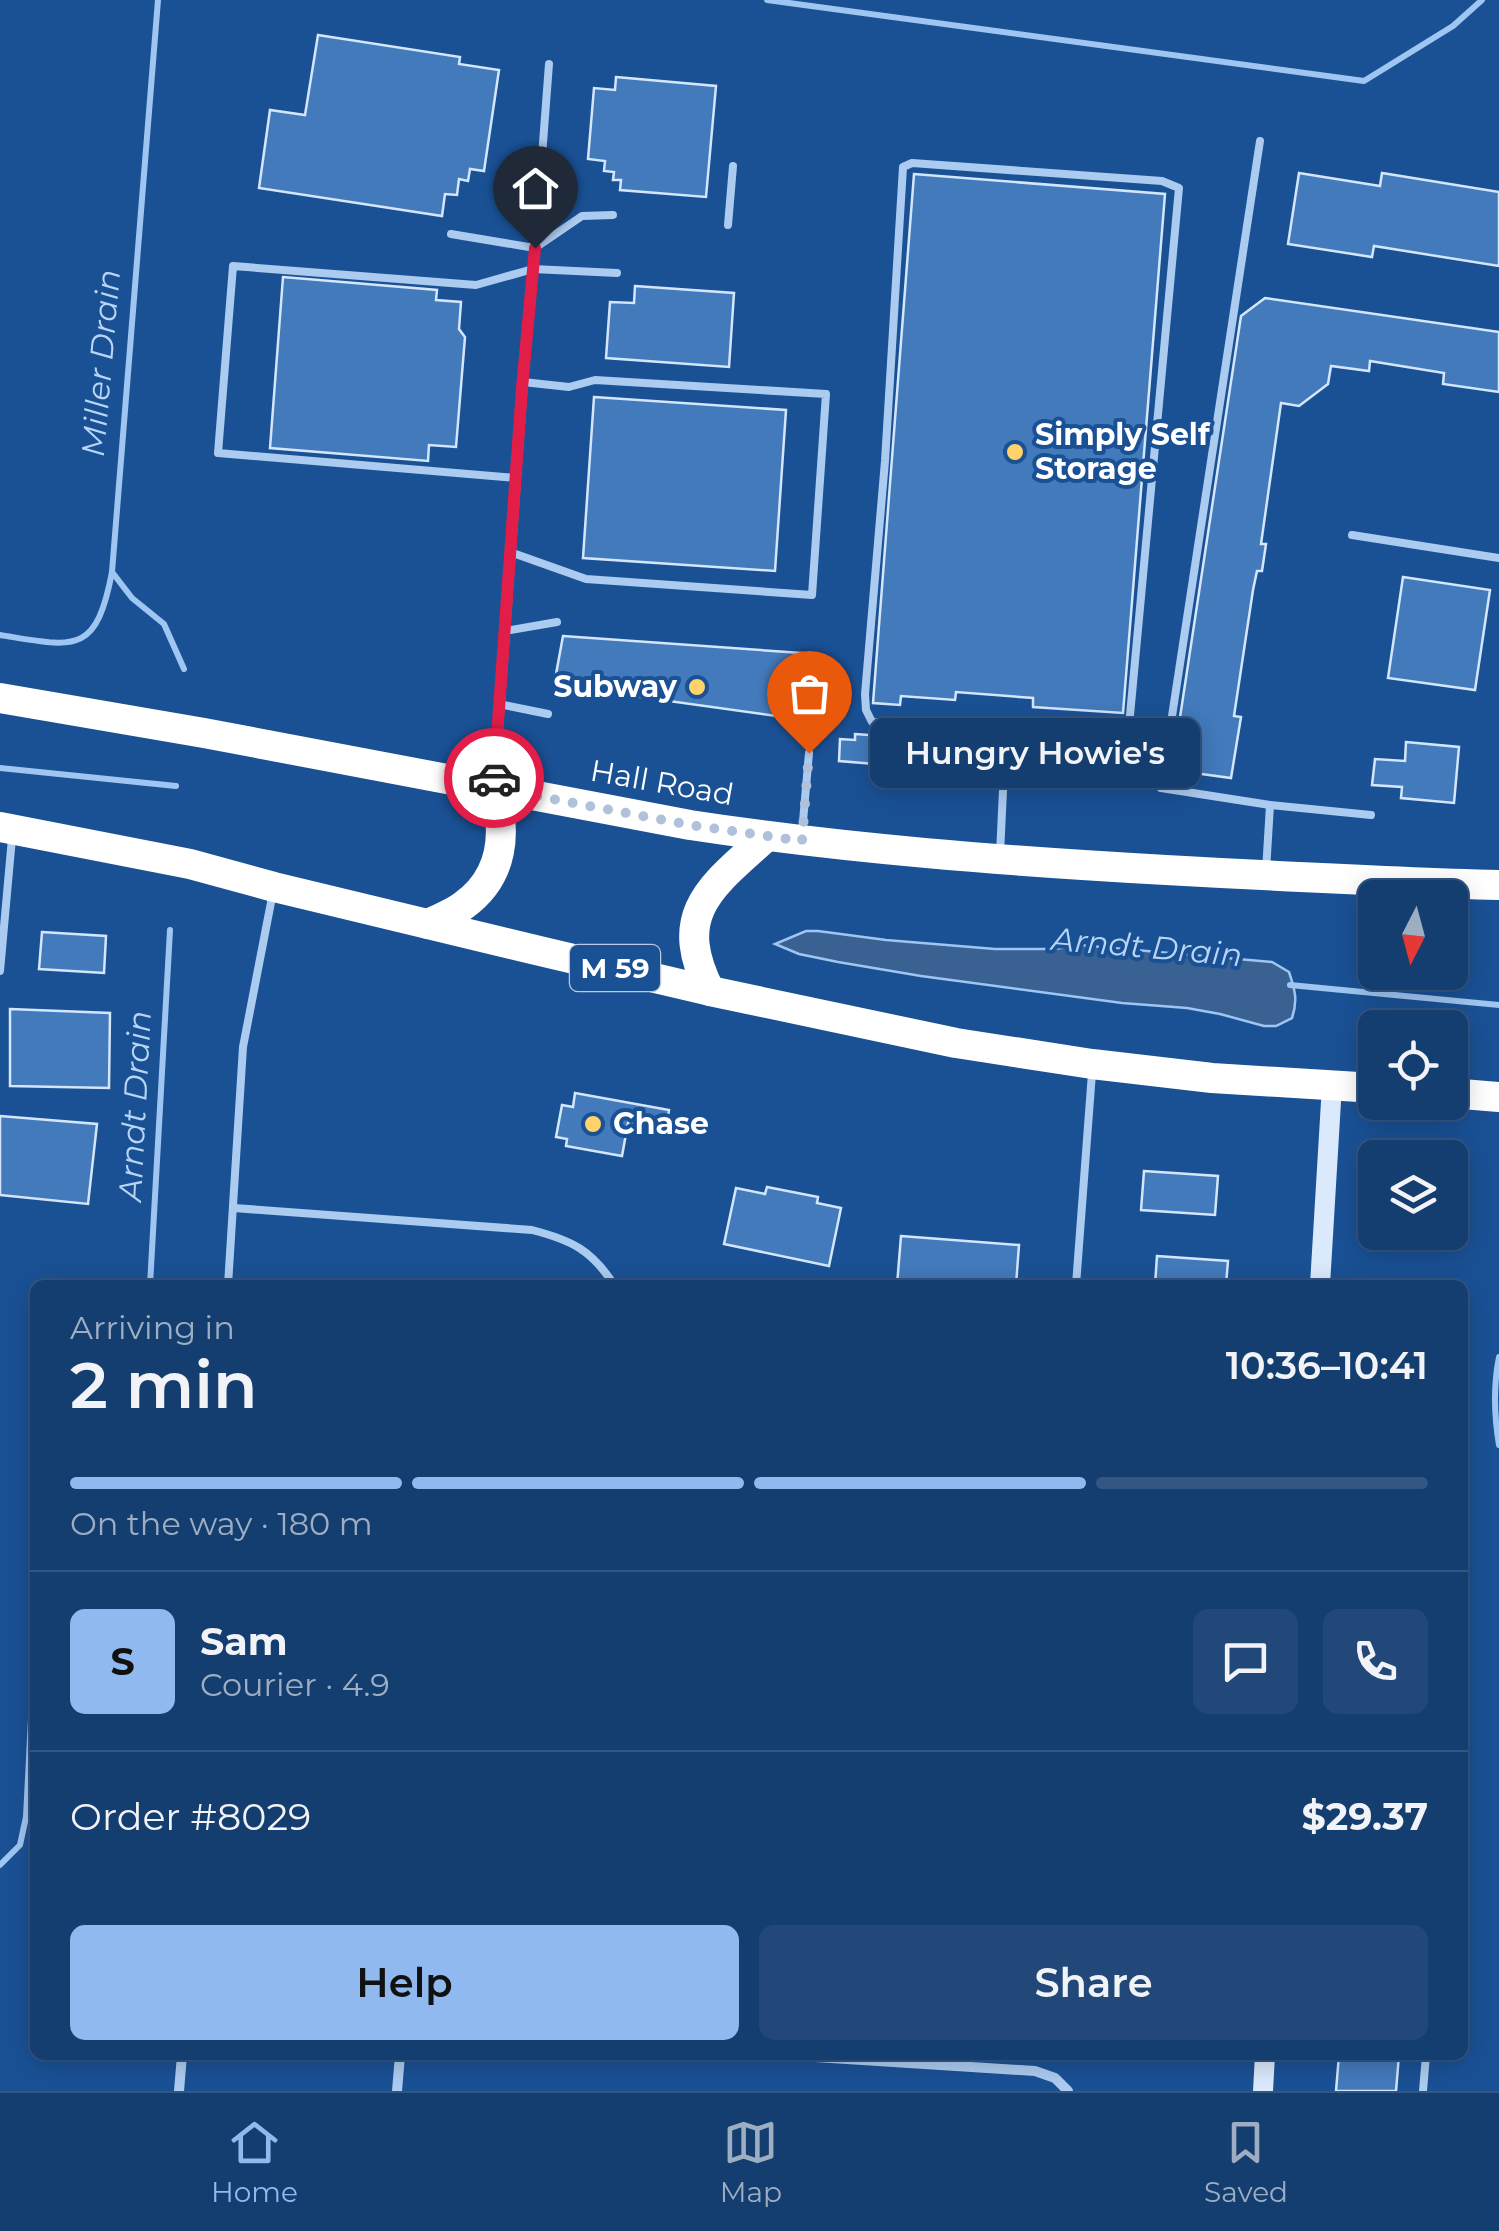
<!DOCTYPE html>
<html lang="en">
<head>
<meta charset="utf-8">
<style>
	:root { --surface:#143d70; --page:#214878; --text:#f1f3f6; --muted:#9daec3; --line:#335683; --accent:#90b9f0 }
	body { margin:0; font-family:Montserrat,sans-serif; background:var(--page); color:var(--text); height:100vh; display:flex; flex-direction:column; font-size:38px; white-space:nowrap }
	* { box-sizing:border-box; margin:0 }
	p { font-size:32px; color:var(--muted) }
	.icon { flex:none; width:55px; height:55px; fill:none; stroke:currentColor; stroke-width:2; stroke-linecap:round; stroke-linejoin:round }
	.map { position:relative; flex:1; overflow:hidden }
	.panel { position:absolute; left:30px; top:1280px; width:1438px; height:780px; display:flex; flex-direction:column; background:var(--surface); border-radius:15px; box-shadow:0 5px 25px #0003,0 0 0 2px var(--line) }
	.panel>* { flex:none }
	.needle { width:65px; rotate:186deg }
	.controls { position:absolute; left:1358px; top:880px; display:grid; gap:20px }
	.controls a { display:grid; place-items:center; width:110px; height:110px; border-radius:15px; background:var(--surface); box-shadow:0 5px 25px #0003,0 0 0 2px var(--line); font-size:50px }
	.pin { position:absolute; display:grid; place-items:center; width:85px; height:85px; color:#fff; margin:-102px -42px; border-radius:50% 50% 50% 0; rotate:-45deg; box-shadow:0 0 10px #0007 }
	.pin .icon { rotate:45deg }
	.courier { position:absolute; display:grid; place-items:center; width:100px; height:100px; margin:-50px; border:8px solid #e11d48; border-radius:50%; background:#fff; color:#222; box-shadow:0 2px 12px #0007 }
	.bubble { position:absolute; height:70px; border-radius:15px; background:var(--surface); box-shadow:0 5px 25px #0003,0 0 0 2px var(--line); font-size:32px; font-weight:600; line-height:70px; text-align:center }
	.overview em { font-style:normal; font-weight:600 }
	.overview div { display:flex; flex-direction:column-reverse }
	.overview { display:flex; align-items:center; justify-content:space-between; height:170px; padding:0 40px }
	h1 { font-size:65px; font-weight:600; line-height:75px }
	.bar { display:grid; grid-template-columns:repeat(4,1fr); gap:15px 10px; align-content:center; height:120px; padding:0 40px }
	.bar i { height:12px; border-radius:8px; background:var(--line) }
	.bar .current { background:var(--accent) }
	.bar p { grid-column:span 4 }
	.line { display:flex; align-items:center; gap:25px; padding:0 40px; border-top:2px solid var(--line) }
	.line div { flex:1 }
	.round { display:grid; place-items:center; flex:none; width:105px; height:105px; border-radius:15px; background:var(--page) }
	.button { display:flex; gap:20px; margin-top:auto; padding:20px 40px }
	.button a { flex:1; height:115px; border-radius:15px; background:var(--accent); color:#111; font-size:40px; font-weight:600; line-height:115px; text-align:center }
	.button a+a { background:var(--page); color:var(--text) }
	.tab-bar { display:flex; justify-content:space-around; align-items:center; height:140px; border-top:2px solid var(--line); background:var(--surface); font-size:28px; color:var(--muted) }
	.tab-bar a { display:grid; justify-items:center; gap:5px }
	.tab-bar .current { color:var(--accent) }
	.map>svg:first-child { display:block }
	.water { fill:#396192; stroke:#9fc6f2; stroke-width:2.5 }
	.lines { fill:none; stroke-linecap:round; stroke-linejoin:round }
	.stream { stroke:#9fc6f2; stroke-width:6 }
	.building { fill:#437abc; stroke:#d3e6fb; stroke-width:2.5 }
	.lane { stroke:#accbf0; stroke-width:8 }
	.street { stroke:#accbf0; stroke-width:10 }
	.secondary { stroke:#dae9fb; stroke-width:20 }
	.highway { stroke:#fff; stroke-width:30 }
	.done { stroke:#afc2da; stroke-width:10; stroke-dasharray:0 18 }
	.route { stroke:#e11d48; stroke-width:12 }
	.poi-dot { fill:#ffd26b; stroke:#1a5195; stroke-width:4 }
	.labels { text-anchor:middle; stroke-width:8; stroke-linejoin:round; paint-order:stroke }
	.shield { fill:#1a5195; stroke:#bacbdf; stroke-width:2.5 }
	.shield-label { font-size:28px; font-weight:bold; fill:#fff }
	.poi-label { font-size:30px; font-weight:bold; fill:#fff; stroke:#1a5195; text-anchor:start }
	.street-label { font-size:30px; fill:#fff; stroke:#1a5195 }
	.water-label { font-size:32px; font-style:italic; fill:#b8d5f6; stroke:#1a5195 }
</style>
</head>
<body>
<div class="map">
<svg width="1499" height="2091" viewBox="0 0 1499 2091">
	<rect width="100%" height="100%" fill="#1a5195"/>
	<path class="water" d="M806,931H818L886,940L995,949H1055L1079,945L1272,962L1289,972C1295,990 1298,1000 1292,1018L1276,1026H1264L1220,1014L1187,1008L1122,1003L921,976L838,962L799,954L775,944Z"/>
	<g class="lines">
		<g class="stream">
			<path d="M767,0L1364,81L1453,26L1482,0"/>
			<path d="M112,572L132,598L164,624L184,669"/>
			<path d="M0,635C75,647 96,656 112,572L158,0"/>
			<path d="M0,768L176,786"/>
			<path d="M1290,985L1499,1005"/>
			<path d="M150,1285L170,930"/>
			<path d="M1499,1357C1493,1387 1494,1415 1499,1445"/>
			<path d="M0,1865L20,1845L26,1817L35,1640"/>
		</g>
	</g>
	<g class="building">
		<path d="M318,35L460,57L459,64L499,70L484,171L470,169L468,181L459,179L457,195L445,194L442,216L259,188L270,110L305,115Z"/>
		<path d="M616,77L716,86L706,197L620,190L621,180H613L614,172L604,171L605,161L588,159L594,88L615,90Z"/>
		<path d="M1299,173L1380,186L1382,173L1499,192V266L1374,246L1372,257L1288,244Z"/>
		<path d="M914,174L1165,194L1123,713L1033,707V698L956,692L955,700L901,696L900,705L873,703Z"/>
		<path d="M283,277L437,290L436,300L461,302L459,329L465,337L456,447L429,445L428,461L270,448Z"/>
		<path d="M635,286L734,293L729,367L606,358L610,302L634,303Z"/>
		<path d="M1265,298L1499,332V392L1443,384L1444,373L1370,361L1369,371L1331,366L1328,384L1299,406L1281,403L1261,544H1266L1262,571H1257L1253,590L1234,716L1241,717L1231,778L1172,770L1241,316Z"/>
		<path d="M594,397L786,410L775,571L583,558Z"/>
		<path d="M1403,577L1490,590L1475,690L1388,678Z"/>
		<path d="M563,636L815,654L805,720L554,685Z"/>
		<path d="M855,734L963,742L964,736L993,739L990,781L960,778L961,771L839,761L840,739L855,740Z"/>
		<path d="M1406,742L1459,747L1454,803L1401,798L1402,787L1372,785L1375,759L1405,761Z"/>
		<path d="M42,932L106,936L104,973L39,969Z"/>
		<path d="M10,1009L110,1013L109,1088L10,1086Z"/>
		<path d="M575,1093L669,1110L666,1130L628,1123L622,1156L566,1146L567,1139L556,1137L562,1105L573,1107Z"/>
		<path d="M0,1116L97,1124L88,1204L0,1195Z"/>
		<path d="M1144,1171L1218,1176L1215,1215L1141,1210Z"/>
		<path d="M767,1187L818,1197L817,1203L841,1208L829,1266L724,1244L736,1188L765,1194Z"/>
		<path d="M901,1236L1019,1245L1016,1285H897Z"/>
		<path d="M1157,1256L1228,1261L1226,1285H1155Z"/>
		<path d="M1339,2055H1399L1396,2091H1336Z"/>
	</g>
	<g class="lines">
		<g class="lane">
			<path d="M1260,141L1161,788L1270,805L1371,815"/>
			<path d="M728,225L733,166"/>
			<path d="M451,234L535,248L582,216L613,215"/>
			<path d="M535,248L549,64"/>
			<path d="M516,478L218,453L233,266L476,285L533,269L617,273"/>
			<path d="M1352,535L1499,558"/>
			<path d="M510,552L586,579L812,595L826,394L595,380L569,387L523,382"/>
			<path d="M505,631L557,622"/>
			<path d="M499,704L548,714"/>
			<path d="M802,833L809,753"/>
			<path d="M1000,854L1006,726L1032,725L1113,731L1129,726L1179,188L1162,181L912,163L903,167L885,461L865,694L866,710L872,722L1006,726"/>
			<path d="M1266,871L1270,805"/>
			<path d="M0,971L12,838"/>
			<path d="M234,1208L532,1230C571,1240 592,1250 614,1285"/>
			<path d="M228,1285L243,1047L273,892"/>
			<path d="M1076,1285L1092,1073"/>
			<path d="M1423,2091L1426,2055"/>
		</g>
		<g class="street">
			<path d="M494,786L523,382L535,248"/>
			<path d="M784,2055L1035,2071L1055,2078L1068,2091"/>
			<path d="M179,2091L182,2055"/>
			<path d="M397,2091L400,2055"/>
		</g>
		<g class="secondary">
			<path d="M1320,1285L1332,1085"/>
			<path d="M1263,2091L1265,2055"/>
		</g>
		<g class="highway">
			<path d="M0,698L204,733L690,825C847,849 1006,861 1166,870C1277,876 1388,882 1499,885"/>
			<path d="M0,827L190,864L274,887L544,952L710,991L956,1043L1092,1064L1212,1078L1375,1088"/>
			<path d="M428,924C440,918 454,913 464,905C504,876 507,832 494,788"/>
			<path d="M710,991C670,913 712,886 766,837"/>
			<path d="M1450,1093L1499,1097"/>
		</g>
	</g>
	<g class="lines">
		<path class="done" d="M494,778V788L690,825L802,841L809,753"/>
		<path class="route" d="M494,778L522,388L535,248"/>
	</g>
	<g class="poi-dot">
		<circle cx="1015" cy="452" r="10"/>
		<circle cx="697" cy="687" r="10"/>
		<circle cx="593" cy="1124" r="10"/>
	</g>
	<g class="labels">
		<rect class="shield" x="570" y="945" width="90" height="46" rx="8"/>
		<g class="shield-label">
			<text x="615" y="978">M 59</text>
		</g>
		<g class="poi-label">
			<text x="1035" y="445">Simply Self<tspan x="1035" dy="34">Storage</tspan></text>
			<text x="677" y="697" text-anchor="end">Subway</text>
			<text x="613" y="1134">Chase</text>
		</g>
		<g class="street-label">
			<text transform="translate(662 783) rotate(10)" y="10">Hall Road</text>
		</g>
		<g class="water-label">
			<text transform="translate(101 363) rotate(-85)" y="11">Miller Drain</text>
			<text transform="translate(1147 947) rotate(5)" y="11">Arndt Drain</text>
			<text transform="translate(135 1106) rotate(-87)" y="11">Arndt Drain</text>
		</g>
	</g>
</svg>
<div class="controls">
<a><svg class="needle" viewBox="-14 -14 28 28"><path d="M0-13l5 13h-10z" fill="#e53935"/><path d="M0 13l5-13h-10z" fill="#9daec3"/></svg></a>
<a><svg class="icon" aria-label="locate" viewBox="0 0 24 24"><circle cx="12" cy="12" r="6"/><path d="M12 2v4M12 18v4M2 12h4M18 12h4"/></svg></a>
<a><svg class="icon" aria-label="layers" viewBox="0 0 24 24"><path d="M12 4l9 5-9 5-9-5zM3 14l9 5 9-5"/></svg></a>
</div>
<div class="pin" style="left:809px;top:753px;background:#ea580c"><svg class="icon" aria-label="bag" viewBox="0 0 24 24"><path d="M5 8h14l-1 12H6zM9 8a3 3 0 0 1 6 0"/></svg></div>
<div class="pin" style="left:535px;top:248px;background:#1f2937"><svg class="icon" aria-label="home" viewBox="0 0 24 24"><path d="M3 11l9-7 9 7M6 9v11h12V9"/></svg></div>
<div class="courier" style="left:494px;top:778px"><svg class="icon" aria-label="car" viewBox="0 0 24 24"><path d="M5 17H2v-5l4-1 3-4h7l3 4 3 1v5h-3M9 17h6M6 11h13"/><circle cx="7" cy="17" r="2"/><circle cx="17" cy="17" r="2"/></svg></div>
<div class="bubble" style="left:870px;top:718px;width:330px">Hungry Howie's</div>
<section class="panel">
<div class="overview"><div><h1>2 min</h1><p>Arriving in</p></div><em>10:36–10:41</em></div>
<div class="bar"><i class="current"></i><i class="current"></i><i class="current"></i><i></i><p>On the way · 180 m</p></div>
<div class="line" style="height:180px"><b class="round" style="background:var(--accent);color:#111">S</b><div><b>Sam</b><p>Courier · 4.9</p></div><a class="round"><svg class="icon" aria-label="chat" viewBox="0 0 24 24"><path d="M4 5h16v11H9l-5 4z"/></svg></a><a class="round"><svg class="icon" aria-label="phone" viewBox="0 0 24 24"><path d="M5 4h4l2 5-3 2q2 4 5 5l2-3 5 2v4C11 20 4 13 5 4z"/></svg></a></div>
<div class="line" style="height:130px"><div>Order #8029</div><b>$29.37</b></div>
<div class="button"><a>Help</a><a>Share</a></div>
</section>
</div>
<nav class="tab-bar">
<a class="current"><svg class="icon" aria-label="home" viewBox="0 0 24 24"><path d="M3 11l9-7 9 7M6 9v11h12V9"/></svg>Home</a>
<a><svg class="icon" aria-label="map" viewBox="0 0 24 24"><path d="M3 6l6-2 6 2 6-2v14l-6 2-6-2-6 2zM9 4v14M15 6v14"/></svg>Map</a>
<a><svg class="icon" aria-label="saved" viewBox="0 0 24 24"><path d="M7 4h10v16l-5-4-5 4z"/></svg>Saved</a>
</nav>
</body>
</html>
